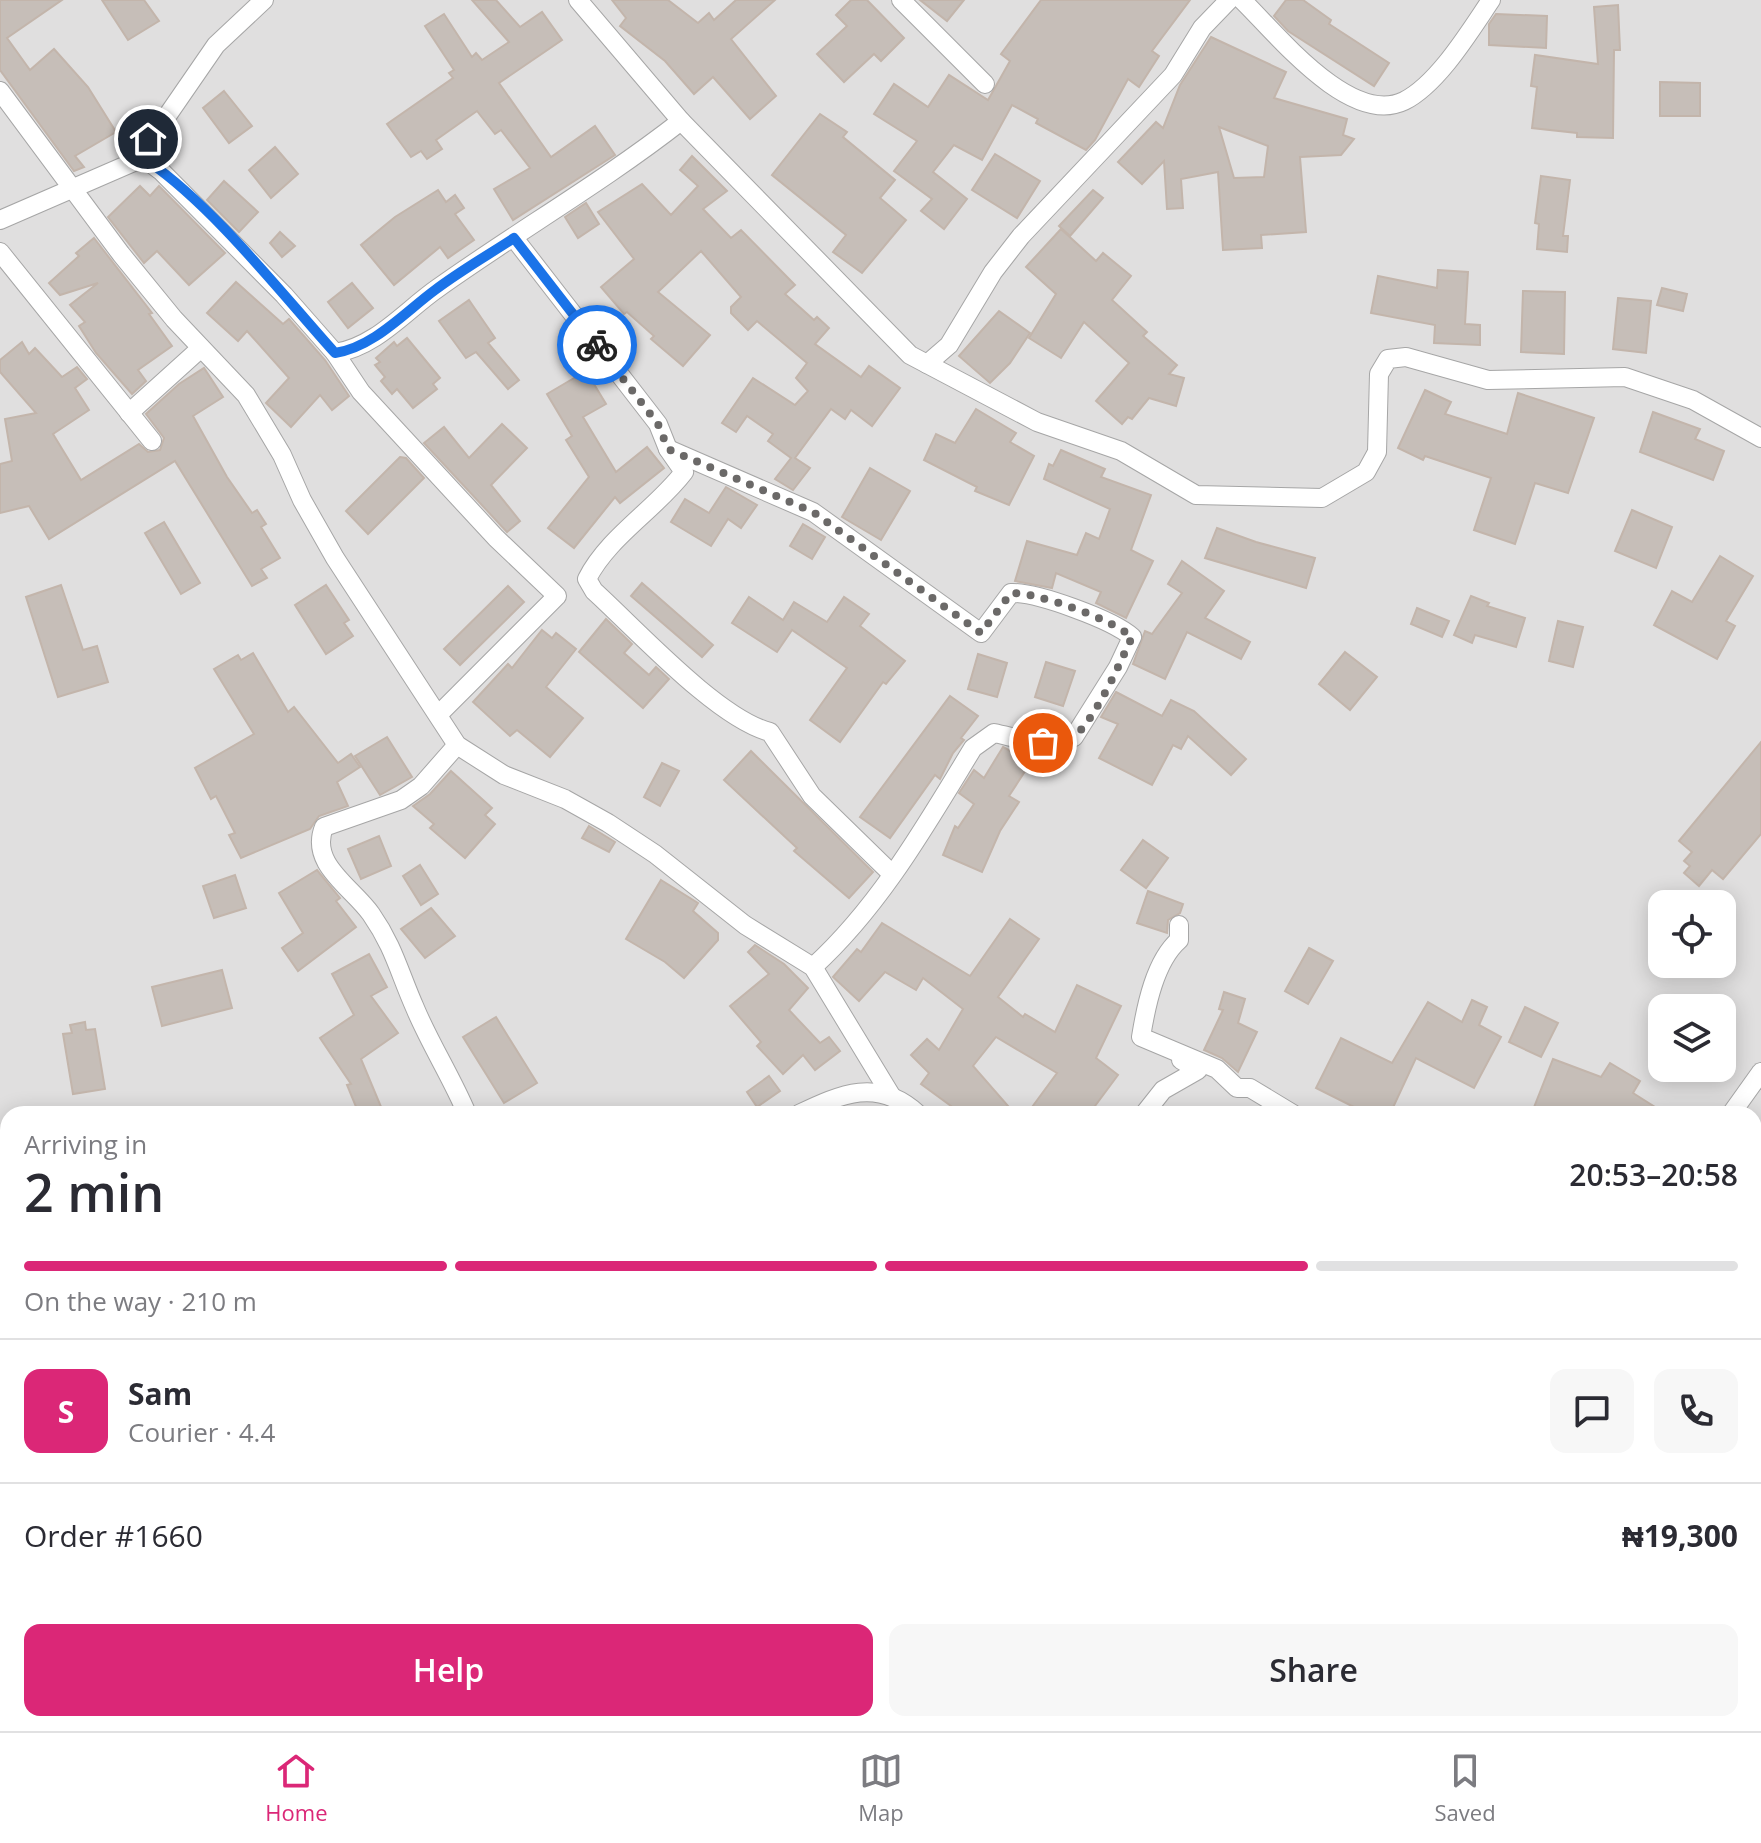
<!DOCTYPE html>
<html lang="en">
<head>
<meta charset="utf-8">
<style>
	:root { --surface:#fff; --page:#f7f7f7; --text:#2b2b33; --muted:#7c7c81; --line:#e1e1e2; --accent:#db2777 }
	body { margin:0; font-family:"Open Sans",sans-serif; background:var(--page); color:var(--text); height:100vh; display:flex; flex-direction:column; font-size:30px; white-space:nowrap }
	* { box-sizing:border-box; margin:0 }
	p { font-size:26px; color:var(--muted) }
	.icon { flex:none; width:44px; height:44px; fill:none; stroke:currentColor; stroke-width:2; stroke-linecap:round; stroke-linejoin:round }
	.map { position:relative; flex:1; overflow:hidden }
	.panel { position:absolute; left:0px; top:1106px; width:1762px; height:626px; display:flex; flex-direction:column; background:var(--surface); border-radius:24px 24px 0 0; box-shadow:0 4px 20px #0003 }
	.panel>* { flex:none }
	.buttons { position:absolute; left:1648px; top:890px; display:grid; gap:16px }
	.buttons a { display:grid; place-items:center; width:88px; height:88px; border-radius:16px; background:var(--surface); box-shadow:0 4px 20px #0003; font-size:40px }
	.pin { position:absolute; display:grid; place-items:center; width:68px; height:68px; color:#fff; margin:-34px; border:4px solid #fff; border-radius:50%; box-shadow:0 2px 8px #0007 }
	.courier { position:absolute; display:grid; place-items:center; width:80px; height:80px; margin:-40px; border:6px solid #1a73e8; border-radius:50%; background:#fff; color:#222; box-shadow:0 2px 10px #0007 }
	.headline em { font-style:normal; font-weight:600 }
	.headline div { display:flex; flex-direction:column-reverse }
	.headline { display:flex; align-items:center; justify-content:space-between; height:136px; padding:0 24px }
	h1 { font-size:52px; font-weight:600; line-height:60px }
	.bar { display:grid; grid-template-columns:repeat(4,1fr); gap:12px 8px; align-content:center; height:96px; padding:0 24px }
	.bar i { height:10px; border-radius:6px; background:var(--line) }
	.bar .active { background:var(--accent) }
	.bar p { grid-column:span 4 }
	.line { display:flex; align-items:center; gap:20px; padding:0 24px; border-top:2px solid var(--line) }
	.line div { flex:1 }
	.round { display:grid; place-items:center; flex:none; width:84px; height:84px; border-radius:16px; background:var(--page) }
	.cta { display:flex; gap:16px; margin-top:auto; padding:16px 24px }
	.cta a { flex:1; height:92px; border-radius:16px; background:var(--accent); color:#fff; font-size:32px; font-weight:600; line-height:92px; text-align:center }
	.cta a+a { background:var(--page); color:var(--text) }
	.tabs { display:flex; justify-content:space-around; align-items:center; height:112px; border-top:2px solid var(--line); background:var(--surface); font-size:22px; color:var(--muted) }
	.tabs a { display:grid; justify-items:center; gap:4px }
	.tabs .active { color:var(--accent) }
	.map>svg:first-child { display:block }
	.residential { fill:#e0dfdf; fill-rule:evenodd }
	.building { fill:#c6beb8; stroke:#c3b5ab; stroke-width:2; fill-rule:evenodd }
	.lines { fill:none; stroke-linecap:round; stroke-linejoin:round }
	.street-casing { stroke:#a6a6a6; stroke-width:20 }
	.street { stroke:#fff; stroke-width:18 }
	.done { stroke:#6b6968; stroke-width:8; stroke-dasharray:0 14.4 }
	.route { stroke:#1a73e8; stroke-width:10 }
</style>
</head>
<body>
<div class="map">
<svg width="1761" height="1731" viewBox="0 0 1761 1731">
	<rect width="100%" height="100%" fill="#f2eee9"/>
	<path class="residential" d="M0,0H1761V1731H0ZM1662,904H1722V964H1662ZM1662,1008H1722V1068H1662ZM8,1114H1754V1724H8Z"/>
	<g class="building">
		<path d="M0,0H62L7,38L30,70L54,49L88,87L116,132L75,156L84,167L74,171L0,70Z"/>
		<path d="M102,0H144L159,21L128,40Z"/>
		<path d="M472,0H496L520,27L542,12L562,40L499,83L551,157L595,126L615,155L513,220L494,189L530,168L501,130L495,134L477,111L436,140L442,149L427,159L421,151L411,157L387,124L453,78L449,73L454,70L425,26L444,14L472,57L476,53L482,60L509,42Z"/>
		<path d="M612,0H668L698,23L709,13L714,20L736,0H775L731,39L776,96L750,119L713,77L694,94L665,61L620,26L626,18Z"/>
		<path d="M851,0H867L904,38L881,61L874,54L844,82L817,54L847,26L836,15Z"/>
		<path d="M920,0H964L947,21Z"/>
		<path d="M1041,0H1190L1152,51L1159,56L1139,87L1128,79L1095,140L1086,150L1036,123L1038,119L1012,105L982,160L954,145L933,172L967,199L944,229L921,211L932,199L894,171L917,141L874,114L894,84L928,107L949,75L988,100L1010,61L1001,54Z"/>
		<path d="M1286,0H1303L1331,20L1329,24L1389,63L1374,86L1288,31L1274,16Z"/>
		<path d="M1618,5L1620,50H1614L1613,138L1577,137V133L1532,128L1537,87L1531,86L1535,55L1598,64L1594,7Z"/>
		<path d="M1496,14L1547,16L1546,48L1489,45V24Z"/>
		<path d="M1211,37L1286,72L1274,98L1347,119L1343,135L1354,139L1341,155L1300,157L1306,232L1261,235L1262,248L1223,250L1218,172L1181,179L1183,208L1167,209L1164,161L1142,184L1118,162L1156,122L1163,128L1180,85ZM1219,127L1268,146L1264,177L1234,178Z"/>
		<path d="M1660,82L1700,83V116H1660Z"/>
		<path d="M224,91L252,126L229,143L203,108Z"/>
		<path d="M820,114L847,132L843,137L895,180L880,198L906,220L862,273L833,252L846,235L772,175Z"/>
		<path d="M275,147L298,174L271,198L249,170Z"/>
		<path d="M995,154L1040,181L1017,218L972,190Z"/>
		<path d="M692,156L727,191L703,209L731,238L741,230L795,285L785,294L814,320L817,317L829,328L815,344L861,377L869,366L900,388L872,426L851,410L845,419L831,409L795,458L810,468L793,490L775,479L791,458L768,441L773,434L747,416L736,432L722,423L753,378L795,405L808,391L796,378L807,363L757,321L748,330L731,313V307L741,297L701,251L658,292L710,335L683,366L651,339L654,336L627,312L624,314L601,287L634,259L598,212L642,184L671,215L698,186L680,170Z"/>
		<path d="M1541,176L1570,180L1563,236H1568L1567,252L1537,249L1539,224L1535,223Z"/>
		<path d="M224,181L258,212L239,232L207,200Z"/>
		<path d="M140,186L150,196L159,186L225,253L189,285L157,251L144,263L108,217Z"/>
		<path d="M438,190L446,202L455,195L464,208L455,214L474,240L448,258L440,247L394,285L361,245L395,217Z"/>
		<path d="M1093,190L1103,198L1070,236L1059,226Z"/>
		<path d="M586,203L599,224L578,238L565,217Z"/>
		<path d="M1061,229L1096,261L1103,253L1131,276L1112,300L1147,332L1143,336L1177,365L1169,374L1184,378L1176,406L1149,398L1132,419L1128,417L1122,424L1096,401L1129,363L1084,322L1061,358L1029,338L1056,294L1026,267Z"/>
		<path d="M280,232L295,246L282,257L270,243Z"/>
		<path d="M94,238L152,313L149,314L172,346L138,370L146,381L132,394L96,353L79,326L85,322L70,305L98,283L60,295L49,283L79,256L76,253Z"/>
		<path d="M1438,270L1468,272L1465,324L1480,325V345L1434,343L1435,325L1371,313L1378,276L1437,288Z"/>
		<path d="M236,282L283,324L289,319L325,360L349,396L332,410L320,395L291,427L266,403L289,378L247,331L238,341L207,313Z"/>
		<path d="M352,283L373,308L348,328L328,302Z"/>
		<path d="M1662,288L1687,294L1683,311L1657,305Z"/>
		<path d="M1523,291L1565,292L1564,354L1521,352Z"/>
		<path d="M1618,298L1651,301L1646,353L1613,349Z"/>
		<path d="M469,300L495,338L488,343L519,380L508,389L476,352L466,358L439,321Z"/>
		<path d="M999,311L1030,333L1010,363L990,383L959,356Z"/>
		<path d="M571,331L584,348L569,356L559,337Z"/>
		<path d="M407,338L440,378L433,384L437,389L413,408L397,389L392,394L381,381L385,377L375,365L380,362L376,358L394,342L397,346Z"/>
		<path d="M22,342L29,354L35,348L62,377L77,367L87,379L75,388L89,410L53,434L81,480L139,444L148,452L160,450L164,438L146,414L179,384L204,368L223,397L193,416L227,477L252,513L257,510L266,524L261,527L280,558L261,569L267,578L252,586L175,461L49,539L29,506L0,513V464L12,461L5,419L36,413L0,372V360Z"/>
		<path d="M586,371L606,404L583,417L616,472L647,447L664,468L620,503L615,497L574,548L548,528L589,477L566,440L572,436L547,394Z"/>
		<path d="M1425,390L1451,402L1445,414L1507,434L1518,393L1594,418L1568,493L1535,483L1515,544L1474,530L1491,478L1425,456L1423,460L1398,448Z"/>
		<path d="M976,409L1016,433L1010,442L1034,456L1009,505L975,491L977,487L924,460L936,434L955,443Z"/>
		<path d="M1653,412L1700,429L1695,439L1724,451L1713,480L1640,452Z"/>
		<path d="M502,424L527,448L491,485L520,521L507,532L424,443L444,427L469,458Z"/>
		<path d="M1061,450L1105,469L1101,477L1151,495L1131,550L1153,561L1126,618L1096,603L1101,592L1056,573L1052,588L1015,581L1027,541L1077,555L1086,533L1099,539L1110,509L1044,479L1049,464L1053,466Z"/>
		<path d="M400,457L406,458L424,478L368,534L346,511Z"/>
		<path d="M870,468L910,491L881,540L842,517Z"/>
		<path d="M726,487L757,505L741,528L728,519L711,546L671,522L685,499L709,513Z"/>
		<path d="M1632,510L1672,527L1656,568L1615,551Z"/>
		<path d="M164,522L200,583L181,594L145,533Z"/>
		<path d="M803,524L825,537L812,559L790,546Z"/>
		<path d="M1217,528L1256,542L1315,558L1306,588L1205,558Z"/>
		<path d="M1720,556L1753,576L1726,621L1735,626L1717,659L1654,625L1672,591L1692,602Z"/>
		<path d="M1182,561L1224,591L1205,618L1250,642L1241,659L1187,632L1165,679L1133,664L1145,631L1152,634L1182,593L1168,584Z"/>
		<path d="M642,583L713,645L702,657L631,596Z"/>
		<path d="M61,585L83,650L97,646L108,682L58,697L26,597Z"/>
		<path d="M326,585L349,620L344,623L353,636L326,654L295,605Z"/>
		<path d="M508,586L524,602L460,665L444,649Z"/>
		<path d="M1471,596L1489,603L1487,606L1525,618L1516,647L1475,635L1472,643L1454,635Z"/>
		<path d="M749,597L783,620L794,602L827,622L844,597L869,614L860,626L905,661L886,684L883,682L840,742L810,720L847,668L792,630L777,652L732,623Z"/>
		<path d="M1417,608L1449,621L1442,637L1411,624Z"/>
		<path d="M606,619L632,644L624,653L649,675L656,667L669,679L643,708L579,652Z"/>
		<path d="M1558,621L1583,627L1573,667L1549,661Z"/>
		<path d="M542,630L552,638L556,633L576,649L546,687L583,718L550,757L517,730L510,736L473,702L508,664L512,668Z"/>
		<path d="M1345,652L1377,677L1350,710L1319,684Z"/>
		<path d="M253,653L288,712L294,707L338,763L351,754L360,767L337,782L348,806L319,816L310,829L241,858L229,835L235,833L216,796L211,799L195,768L254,734L214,669L238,655L241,660Z"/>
		<path d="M978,654L1007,663L997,697L968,689Z"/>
		<path d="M1046,662L1075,671L1063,706L1035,697Z"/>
		<path d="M1116,692L1162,716L1171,700L1194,711L1246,759L1231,775L1188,736L1181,749L1173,745L1152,785L1099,758L1118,724L1101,717Z"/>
		<path d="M950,696L978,716L961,738L964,740L953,753L940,779L935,775L890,838L860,817Z"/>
		<path d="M387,737L412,777L380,795L355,756Z"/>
		<path d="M1761,742V834L1723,879L1712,870L1699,886L1684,873L1690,866L1684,861L1692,852L1679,841Z"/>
		<path d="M1003,747L1031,762L1009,796L1019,802L1000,831L982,872L943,855L955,826L958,828L974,804L959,793L974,770L984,778Z"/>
		<path d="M751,751L873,872L849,898L794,851L797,848L724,780Z"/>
		<path d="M662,763L679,771L660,806L644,797Z"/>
		<path d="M451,771L492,808L485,815L495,824L465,858L430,828L434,824L413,806L430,794Z"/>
		<path d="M589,826L615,842L609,852L582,838Z"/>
		<path d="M379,836L391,866L361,879L348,849Z"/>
		<path d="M1143,840L1168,858L1146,888L1121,870Z"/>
		<path d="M420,865L438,894L421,905L403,876Z"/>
		<path d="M317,870L340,898L336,901L356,927L298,971L282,948L303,933L279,893Z"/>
		<path d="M235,875L246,908L214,918L203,886Z"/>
		<path d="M661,880L698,903L693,911L718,933V940L684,978L665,962L626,939Z"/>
		<path d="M1148,891L1183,904L1180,913L1168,920L1167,933L1137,923Z"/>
		<path d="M431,908L455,936L425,958L401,929Z"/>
		<path d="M1010,919L1039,939L998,997L1023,1017L1025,1014L1055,1032L1077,985L1121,1006L1096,1058L1118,1075L1089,1114H1027L1057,1073L996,1037L973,1066L1015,1114H962L921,1084L929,1073L911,1055L927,1039L939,1050L963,1009L923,978L916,990L885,972L859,1001L833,977L857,949L861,952L882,923L970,976Z"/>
		<path d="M755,945L784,964L808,988L789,1010L820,1043L829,1037L840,1051L815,1070L803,1055L783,1074L757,1046L761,1042L730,1006L769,974L748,952Z"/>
		<path d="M1309,948L1333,961L1308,1004L1285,991Z"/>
		<path d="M369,954L387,987L371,996L398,1033L361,1059L384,1114H359L347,1085L351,1084L320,1038L354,1015L332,974Z"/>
		<path d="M222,970L232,1008L162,1026L152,987Z"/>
		<path d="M1224,992L1245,999L1238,1023L1257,1032L1238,1072L1222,1058L1204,1050L1223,1010L1219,1009Z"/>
		<path d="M1472,1000L1487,1007L1479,1025L1501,1037L1474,1088L1416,1058L1390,1114H1353L1356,1108L1316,1088L1341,1038L1392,1063L1428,1002L1462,1022Z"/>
		<path d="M1525,1007L1558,1023L1541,1057L1509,1042Z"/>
		<path d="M496,1017L537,1083L504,1103L463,1037Z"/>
		<path d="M85,1022L86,1030L95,1029L105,1089L73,1094L63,1034L72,1033L70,1025Z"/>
		<path d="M1553,1059L1601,1077L1610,1063L1640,1081L1633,1093L1666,1114H1544L1533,1110Z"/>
		<path d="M769,1076L780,1091L757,1107L747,1092Z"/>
	</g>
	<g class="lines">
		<g class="street-casing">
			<g id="street">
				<path d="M578,0L681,121L910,355L1037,422L1121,451L1196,495L1322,498L1366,472L1377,452L1379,374L1388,359L1406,357L1488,380L1625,377L1693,400L1761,438"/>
				<path d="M901,0L985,84"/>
				<path d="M1242,0C1276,33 1350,127 1404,101C1438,84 1470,31 1491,0"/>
				<path d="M0,91L121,254L174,319L246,395L282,455L302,500L335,558L457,745L504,775L565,799L608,823L655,854L745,925L813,967L892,1097"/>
				<path d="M136,161L216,45L264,0"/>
				<path d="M0,220L136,161L149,162L161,171L284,295L335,353L361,392L496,538L557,596L439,714"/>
				<path d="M514,238L658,424L668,449L684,472C656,509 608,537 587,579L594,591C637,630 718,719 770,732L812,796L892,874"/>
				<path d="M0,252L152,441"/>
				<path d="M335,353C376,347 406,310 438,288C518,231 603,182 681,121"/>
				<path d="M927,364L949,345L993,272L1021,236L1173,75L1202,28L1229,0"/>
				<path d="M129,413L201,348"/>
				<path d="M668,449L813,512L981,633L1011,593C1037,592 1113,620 1132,637L1118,667L1074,737C1050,750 1019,738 994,733L973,748C926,825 880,906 813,967"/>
				<path d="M457,745L421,786L401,800L324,827C309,864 352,887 371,914C394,947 399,972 415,1008C430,1044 452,1078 467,1114"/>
				<path d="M1179,925V940C1155,961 1146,1006 1141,1037L1217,1069L1237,1088H1250L1293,1114"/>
				<path d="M799,1114C841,1094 878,1077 918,1114"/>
				<path d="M1144,1114L1163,1090L1198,1070L1181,1060"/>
				<path d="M1731,1114L1761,1072"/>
				<path d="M1754,1408L1761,1413"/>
				<path d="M0,1503L8,1499"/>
				<path d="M776,1724L791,1731"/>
			</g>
		</g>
		<use href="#street" class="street"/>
	</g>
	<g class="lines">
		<path class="done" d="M597,345L658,424L668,449L813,512L981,633L1011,593C1037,592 1113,620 1132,637C1119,665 1097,716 1074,737C1066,744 1054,742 1043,743"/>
		<path class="route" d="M148,139L149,162C214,207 281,293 335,353C374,347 405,312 435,290C460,271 488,255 514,238L597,345"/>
	</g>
</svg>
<div class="buttons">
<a><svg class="icon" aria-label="locate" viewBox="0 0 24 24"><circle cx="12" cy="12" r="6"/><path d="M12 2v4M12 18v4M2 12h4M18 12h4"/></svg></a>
<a><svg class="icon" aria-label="layers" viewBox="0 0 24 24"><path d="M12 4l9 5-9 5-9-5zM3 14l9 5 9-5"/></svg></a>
</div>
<div class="pin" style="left:1043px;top:743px;background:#ea580c"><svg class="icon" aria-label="bag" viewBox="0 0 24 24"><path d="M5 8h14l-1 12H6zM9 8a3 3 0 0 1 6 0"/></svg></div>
<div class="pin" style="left:148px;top:139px;background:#1f2937"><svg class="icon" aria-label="home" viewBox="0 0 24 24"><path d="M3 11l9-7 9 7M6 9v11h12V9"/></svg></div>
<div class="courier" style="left:597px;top:345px"><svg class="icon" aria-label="bike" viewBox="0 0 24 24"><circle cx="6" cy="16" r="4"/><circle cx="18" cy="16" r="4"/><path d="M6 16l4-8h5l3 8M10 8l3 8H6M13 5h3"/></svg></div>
<section class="panel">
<div class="headline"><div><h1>2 min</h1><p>Arriving in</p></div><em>20:53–20:58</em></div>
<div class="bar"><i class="active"></i><i class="active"></i><i class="active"></i><i></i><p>On the way · 210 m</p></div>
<div class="line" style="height:144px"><b class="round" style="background:var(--accent);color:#fff">S</b><div><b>Sam</b><p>Courier · 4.4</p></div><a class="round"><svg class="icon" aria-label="chat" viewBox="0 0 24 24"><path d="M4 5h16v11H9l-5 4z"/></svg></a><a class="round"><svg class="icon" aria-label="phone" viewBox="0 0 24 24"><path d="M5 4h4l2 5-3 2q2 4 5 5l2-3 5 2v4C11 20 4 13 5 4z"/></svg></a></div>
<div class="line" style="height:104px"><div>Order #1660</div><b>₦19,300</b></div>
<div class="cta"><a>Help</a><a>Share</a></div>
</section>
</div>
<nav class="tabs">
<a class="active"><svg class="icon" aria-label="home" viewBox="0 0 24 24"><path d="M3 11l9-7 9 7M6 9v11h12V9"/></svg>Home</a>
<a><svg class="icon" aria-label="map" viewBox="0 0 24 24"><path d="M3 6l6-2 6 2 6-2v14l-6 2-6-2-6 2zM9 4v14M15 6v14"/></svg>Map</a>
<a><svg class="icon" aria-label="saved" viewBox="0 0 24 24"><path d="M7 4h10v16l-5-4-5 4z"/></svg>Saved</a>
</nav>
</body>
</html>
